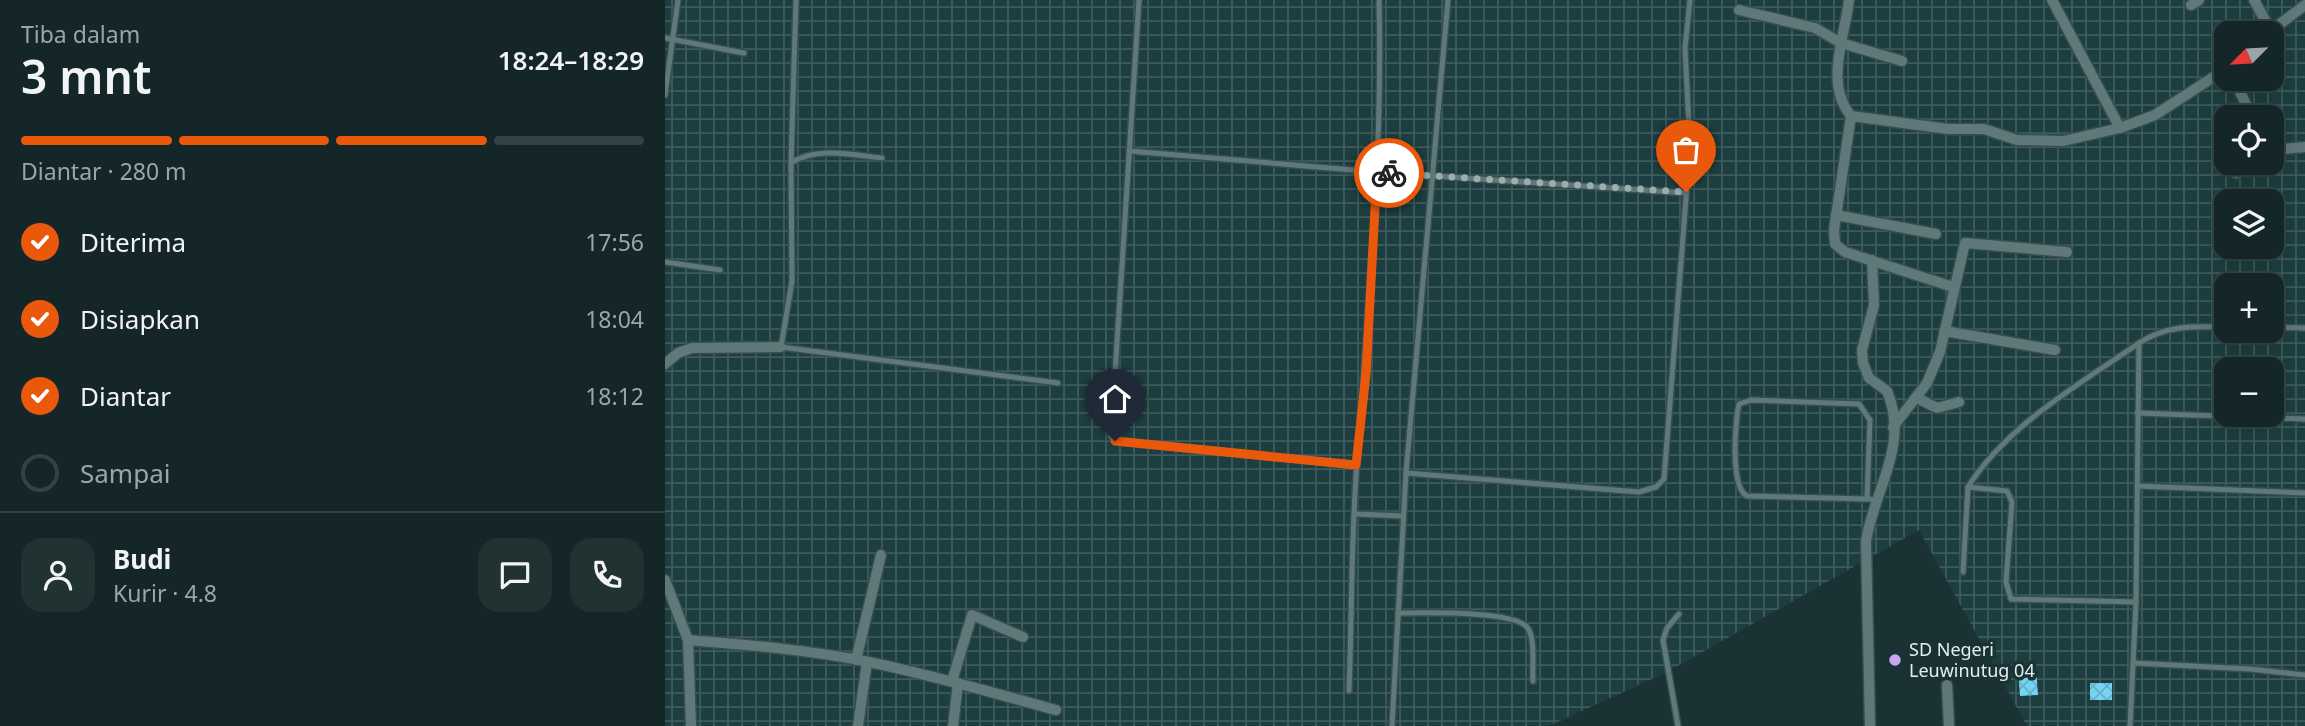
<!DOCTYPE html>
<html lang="id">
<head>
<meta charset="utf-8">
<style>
	:root { --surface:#142627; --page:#213233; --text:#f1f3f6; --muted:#9da5a7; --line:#334344; --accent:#ea580c }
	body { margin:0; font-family:"Noto Sans",sans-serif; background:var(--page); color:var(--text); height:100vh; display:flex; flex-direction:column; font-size:26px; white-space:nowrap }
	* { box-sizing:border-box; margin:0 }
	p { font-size:23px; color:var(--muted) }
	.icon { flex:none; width:38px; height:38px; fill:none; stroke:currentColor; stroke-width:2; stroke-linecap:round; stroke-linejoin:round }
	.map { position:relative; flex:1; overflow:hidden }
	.sheet { display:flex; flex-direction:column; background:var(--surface); width:665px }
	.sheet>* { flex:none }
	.needle { width:46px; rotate:246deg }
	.buttons { position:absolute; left:1549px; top:21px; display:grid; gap:14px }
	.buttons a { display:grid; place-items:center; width:70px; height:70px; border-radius:14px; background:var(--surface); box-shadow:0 7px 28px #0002,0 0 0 2px var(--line); font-size:35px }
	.pin { position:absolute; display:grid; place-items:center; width:60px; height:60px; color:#fff; margin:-72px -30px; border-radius:50% 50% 50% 0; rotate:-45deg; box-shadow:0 0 7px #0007 }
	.pin .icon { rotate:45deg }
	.courier { position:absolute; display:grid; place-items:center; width:70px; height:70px; margin:-35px; border:5px solid #ea580c; border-radius:50%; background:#fff; color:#222; box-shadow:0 2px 9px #0007 }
	.overview em { font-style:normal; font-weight:600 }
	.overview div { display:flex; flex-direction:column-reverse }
	.overview { display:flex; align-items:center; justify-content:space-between; height:119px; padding:0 21px }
	h1 { font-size:46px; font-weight:600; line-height:52px }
	.bar { display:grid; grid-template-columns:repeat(4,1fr); gap:10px 7px; align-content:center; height:84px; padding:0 21px }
	.bar i { height:9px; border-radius:5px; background:var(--line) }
	.bar .current { background:var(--accent) }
	.bar p { grid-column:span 4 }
	.line { display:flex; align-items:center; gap:18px; padding:0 21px; border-top:2px solid var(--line) }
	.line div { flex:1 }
	.round { display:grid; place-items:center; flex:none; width:74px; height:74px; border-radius:21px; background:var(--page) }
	ol { padding:0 21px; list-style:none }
	li { display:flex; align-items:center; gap:21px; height:77px }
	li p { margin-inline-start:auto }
	li .icon { padding:7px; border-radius:50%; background:var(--accent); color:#fff; stroke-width:4 }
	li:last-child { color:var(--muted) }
	li i { width:38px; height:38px; border:4px solid var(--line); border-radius:50% }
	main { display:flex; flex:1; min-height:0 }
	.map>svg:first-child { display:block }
	.industrial { fill:url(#industrial-grid); fill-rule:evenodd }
	.building { fill:url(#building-cross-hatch) }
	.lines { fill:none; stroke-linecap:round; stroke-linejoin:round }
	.lane-casing { stroke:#384d4e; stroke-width:8 }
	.street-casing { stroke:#384d4e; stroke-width:13 }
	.lane { stroke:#5f7879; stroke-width:5 }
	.street { stroke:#5f7879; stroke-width:10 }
	.done { stroke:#9cadae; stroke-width:7; stroke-dasharray:0 12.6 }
	.route { stroke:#ea580c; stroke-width:9 }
	.poi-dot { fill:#c7a6ef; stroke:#1b3234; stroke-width:2.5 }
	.labels { text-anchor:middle; stroke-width:7; stroke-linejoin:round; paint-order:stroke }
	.poi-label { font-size:18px; fill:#e1efef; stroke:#1b3234; text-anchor:start }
</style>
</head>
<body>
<main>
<section class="sheet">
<div class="overview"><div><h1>3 mnt</h1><p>Tiba dalam</p></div><em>18:24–18:29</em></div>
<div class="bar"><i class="current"></i><i class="current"></i><i class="current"></i><i></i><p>Diantar · 280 m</p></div>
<ol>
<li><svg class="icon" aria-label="check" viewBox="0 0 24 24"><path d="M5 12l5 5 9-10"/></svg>Diterima<p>17:56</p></li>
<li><svg class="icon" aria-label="check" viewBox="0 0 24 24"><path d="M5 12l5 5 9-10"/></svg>Disiapkan<p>18:04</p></li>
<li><svg class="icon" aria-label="check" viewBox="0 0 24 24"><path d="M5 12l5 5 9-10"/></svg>Diantar<p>18:12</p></li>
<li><i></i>Sampai</li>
</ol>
<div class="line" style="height:126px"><a class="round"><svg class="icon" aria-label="person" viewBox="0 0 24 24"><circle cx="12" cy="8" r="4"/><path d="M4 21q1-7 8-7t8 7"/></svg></a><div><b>Budi</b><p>Kurir · 4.8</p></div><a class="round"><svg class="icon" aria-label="chat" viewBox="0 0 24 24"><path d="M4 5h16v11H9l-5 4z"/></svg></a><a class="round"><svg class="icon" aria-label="phone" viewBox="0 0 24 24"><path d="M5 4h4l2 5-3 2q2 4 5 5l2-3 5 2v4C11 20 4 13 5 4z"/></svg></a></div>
</section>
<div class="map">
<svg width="1640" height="726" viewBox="0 0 1640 726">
	<defs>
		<pattern id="industrial-grid" width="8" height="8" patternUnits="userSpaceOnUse" patternTransform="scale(1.75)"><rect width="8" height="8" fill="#1d3e40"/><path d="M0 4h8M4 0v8" fill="none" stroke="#3e5a5c"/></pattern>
		<pattern id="building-cross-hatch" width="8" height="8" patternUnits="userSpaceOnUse" patternTransform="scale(1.75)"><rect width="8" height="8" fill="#74d4f3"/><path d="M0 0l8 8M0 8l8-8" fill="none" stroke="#68b1c8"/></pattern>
	</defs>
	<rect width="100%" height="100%" fill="#1b3234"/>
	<path class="industrial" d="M0,0H1640V726H1362L1254,530L1000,673L884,726H0ZM1561,33H1606V79H1561ZM1561,117H1606V163H1561ZM1561,201H1606V247H1561ZM1561,285H1606V331H1561ZM1561,369H1606V415H1561Z"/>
	<g class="building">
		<path d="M1371,669L1373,695L1355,696L1353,670Z"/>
		<rect x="1425" y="683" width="22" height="17"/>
	</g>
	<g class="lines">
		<g class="lane-casing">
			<g id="lane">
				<path d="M474,0L446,437L453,442L691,465"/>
				<path d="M0,38L79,53"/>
				<path d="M0,95L13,0"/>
				<path d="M464,151L712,172L1021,193"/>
				<path d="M217,158C188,155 151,146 126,163L127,281L116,347L393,383"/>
				<path d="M126,163L131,0"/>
				<path d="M0,262L55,270"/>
				<path d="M1606,327L1640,328"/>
				<path d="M1472,413L1640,419"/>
				<path d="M741,473L974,492L991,487L999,479L1025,147L1020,48L1025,0"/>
				<path d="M1473,486L1640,493"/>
				<path d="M1303,487C1342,425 1415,384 1474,343"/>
				<path d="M1202,499L1205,420L1194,404L1086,400L1074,404C1070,421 1065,488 1082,496L1202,499L1213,500"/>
				<path d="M691,514L738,516"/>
				<path d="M1298,572L1303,487L1342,491L1347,502L1341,582L1346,599L1471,602"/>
				<path d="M733,613C757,613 847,610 862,627C871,638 867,667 868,681"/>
				<path d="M1469,663L1585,669L1640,675"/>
				<path d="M684,691C687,615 686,538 692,462C703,308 718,155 714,0"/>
				<path d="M727,726L741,473L783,0"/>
				<path d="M1013,726L998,640L1002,628L1014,614"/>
				<path d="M1465,726L1471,602L1474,343C1501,325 1529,326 1561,327"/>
			</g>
		</g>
		<g class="street-casing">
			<g id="street">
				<path d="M1184,0C1180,37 1159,83 1186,116"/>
				<path d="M1387,0L1455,128"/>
				<path d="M1589,0L1606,31"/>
				<path d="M1526,5L1534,0"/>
				<path d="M1074,10L1150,28L1176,43L1237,61"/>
				<path d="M1603,33L1640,5"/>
				<path d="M1569,79L1587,117"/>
				<path d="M1606,150L1640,147"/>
				<path d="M1571,173L1585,163"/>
				<path d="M1171,215L1271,234"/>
				<path d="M1288,287L1180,252L1170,244L1169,230L1186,116L1283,129H1319L1352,140L1398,141L1455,128L1490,115L1561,69"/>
				<path d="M1279,331L1390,350"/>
				<path d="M0,364L13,353L27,348L116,347"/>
				<path d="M1252,398L1272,408L1294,402"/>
				<path d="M1228,427L1262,383L1275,352L1300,243L1402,252"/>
				<path d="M0,580L23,640L26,726"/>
				<path d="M23,640C84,645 145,650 204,662C267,675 329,693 391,710"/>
				<path d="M191,660L216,555"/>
				<path d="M287,681L307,615L358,637"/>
				<path d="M1282,685L1284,726"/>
				<path d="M193,726L202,662"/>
				<path d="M288,726L293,683"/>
				<path d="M1205,726L1201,541C1209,490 1245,445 1222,391L1204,378L1198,363L1197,350L1209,305L1207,260"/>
			</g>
		</g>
		<use href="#lane" class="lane"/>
		<use href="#street" class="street"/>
	</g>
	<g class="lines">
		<path class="done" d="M724,173L1021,192"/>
		<path class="route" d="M450,441L691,465L701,374L712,172L724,173"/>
	</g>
	<circle class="poi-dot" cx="1230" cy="660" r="7"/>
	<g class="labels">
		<g class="poi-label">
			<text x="1244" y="656">SD Negeri<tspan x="1244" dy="21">Leuwinutug 04</tspan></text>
		</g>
	</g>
</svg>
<div class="buttons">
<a><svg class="needle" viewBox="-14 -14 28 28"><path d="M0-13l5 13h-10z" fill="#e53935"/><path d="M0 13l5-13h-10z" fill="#9da5a7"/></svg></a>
<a><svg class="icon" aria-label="locate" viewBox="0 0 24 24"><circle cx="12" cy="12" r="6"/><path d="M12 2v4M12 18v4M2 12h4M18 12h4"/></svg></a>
<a><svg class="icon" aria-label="layers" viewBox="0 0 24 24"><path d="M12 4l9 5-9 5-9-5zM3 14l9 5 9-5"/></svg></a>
<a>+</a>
<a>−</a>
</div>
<div class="pin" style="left:1021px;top:192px;background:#ea580c"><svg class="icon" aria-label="bag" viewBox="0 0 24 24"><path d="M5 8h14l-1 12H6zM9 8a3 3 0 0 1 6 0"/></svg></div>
<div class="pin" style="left:450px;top:441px;background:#1f2937"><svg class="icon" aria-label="home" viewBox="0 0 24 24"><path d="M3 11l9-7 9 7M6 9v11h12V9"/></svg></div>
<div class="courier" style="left:724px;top:173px"><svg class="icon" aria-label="bike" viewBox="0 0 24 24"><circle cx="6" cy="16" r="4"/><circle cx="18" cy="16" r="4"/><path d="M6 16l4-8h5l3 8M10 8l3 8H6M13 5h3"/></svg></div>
</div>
</main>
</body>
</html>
